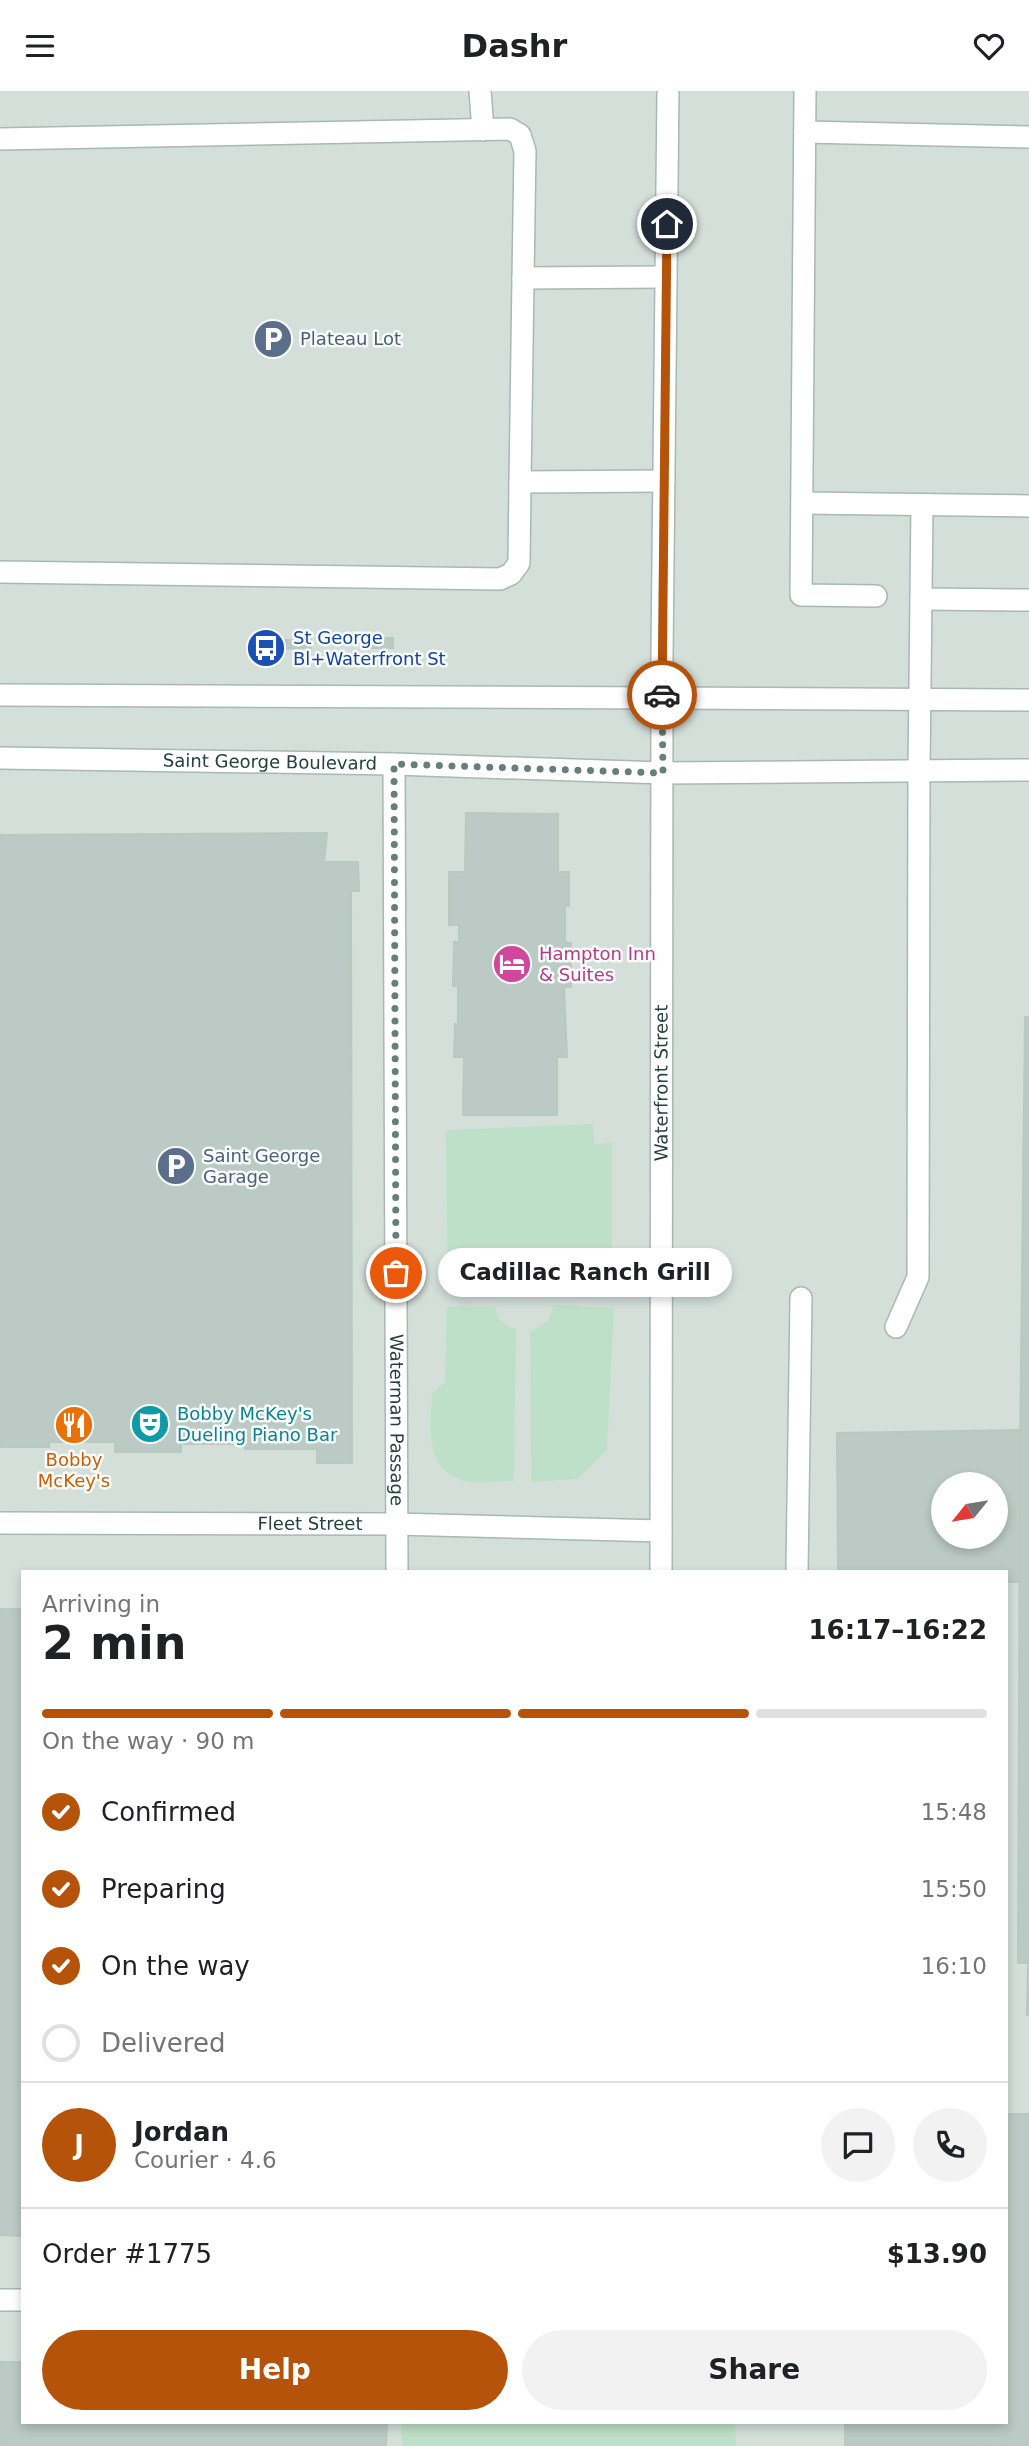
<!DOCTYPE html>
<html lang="en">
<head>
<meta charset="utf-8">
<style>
	:root { --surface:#fff; --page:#f2f2f2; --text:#202124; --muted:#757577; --line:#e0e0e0; --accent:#b45309 }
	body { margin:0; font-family:"DejaVu Sans",sans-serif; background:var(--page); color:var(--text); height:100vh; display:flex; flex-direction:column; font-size:26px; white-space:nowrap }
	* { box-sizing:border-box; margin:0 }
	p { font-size:23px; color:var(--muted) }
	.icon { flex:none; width:38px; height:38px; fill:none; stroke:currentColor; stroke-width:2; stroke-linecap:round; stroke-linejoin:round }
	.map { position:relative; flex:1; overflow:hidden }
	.details { position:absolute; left:21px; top:1479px; width:987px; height:854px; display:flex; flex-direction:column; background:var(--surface); border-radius:0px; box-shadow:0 4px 10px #0003 }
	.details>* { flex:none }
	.needle { width:46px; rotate:240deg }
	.buttons { position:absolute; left:931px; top:1381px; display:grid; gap:14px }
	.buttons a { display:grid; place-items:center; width:77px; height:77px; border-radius:50%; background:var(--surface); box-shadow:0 4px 10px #0003; font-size:35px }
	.pin { position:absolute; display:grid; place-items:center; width:60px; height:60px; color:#fff; margin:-30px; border:4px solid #fff; border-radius:50%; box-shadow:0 2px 7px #0007 }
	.courier { position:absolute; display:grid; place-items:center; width:70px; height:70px; margin:-35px; border:5px solid #b45309; border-radius:50%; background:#fff; color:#222; box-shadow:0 2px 9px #0007 }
	.bubble { position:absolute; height:49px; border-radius:24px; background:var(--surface); box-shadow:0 4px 10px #0003; font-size:23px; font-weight:800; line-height:49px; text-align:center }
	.overview em { font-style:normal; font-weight:800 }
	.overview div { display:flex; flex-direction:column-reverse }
	.overview { display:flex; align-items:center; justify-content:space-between; height:119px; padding:0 21px }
	h1 { font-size:46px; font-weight:800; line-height:52px }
	.bar { display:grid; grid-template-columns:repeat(4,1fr); gap:10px 7px; align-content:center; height:84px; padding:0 21px }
	.bar i { height:9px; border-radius:5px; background:var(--line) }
	.bar .current { background:var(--accent) }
	.bar p { grid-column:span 4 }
	.line { display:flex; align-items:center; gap:18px; padding:0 21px; border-top:2px solid var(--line) }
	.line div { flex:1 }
	.round { display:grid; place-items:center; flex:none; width:74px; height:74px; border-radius:37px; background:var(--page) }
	ol { padding:0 21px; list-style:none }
	li { display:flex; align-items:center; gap:21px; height:77px }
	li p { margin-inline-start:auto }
	li .icon { padding:7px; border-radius:50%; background:var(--accent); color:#fff; stroke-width:4 }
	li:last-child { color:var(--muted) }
	li i { width:38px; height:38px; border:4px solid var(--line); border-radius:50% }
	.button { display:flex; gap:14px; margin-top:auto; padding:14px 21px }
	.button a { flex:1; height:80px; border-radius:42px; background:var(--accent); color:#fff; font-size:28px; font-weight:800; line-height:80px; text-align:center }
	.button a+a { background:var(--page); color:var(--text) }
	header { display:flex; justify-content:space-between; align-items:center; height:91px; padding:0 21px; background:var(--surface); font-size:32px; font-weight:800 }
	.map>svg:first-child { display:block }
	.built { fill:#d4dfda; fill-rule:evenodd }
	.green { fill:#bfe0c8 }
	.building { fill:#bbcac4; stroke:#b8c9c2; stroke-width:2; fill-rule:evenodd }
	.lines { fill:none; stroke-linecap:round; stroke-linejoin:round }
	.service-casing { stroke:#a8b8b2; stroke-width:24 }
	.minor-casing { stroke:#a8b8b2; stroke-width:24 }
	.tertiary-casing { stroke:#a8b8b2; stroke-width:24 }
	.service { stroke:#fff; stroke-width:21 }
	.minor { stroke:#fff; stroke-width:21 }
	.tertiary { stroke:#fff; stroke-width:21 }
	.done { stroke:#687f78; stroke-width:7; stroke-dasharray:0 12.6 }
	.route { stroke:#b45309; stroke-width:9 }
	.labels { text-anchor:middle; stroke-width:5; stroke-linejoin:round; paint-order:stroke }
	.service-label { font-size:18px; fill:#4e5e75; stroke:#f7fbf9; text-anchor:start }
	.transit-label { font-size:18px; fill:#164399; stroke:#f7fbf9; text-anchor:start }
	.street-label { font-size:18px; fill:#24423a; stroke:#f7fbf9 }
	.hotel-label { font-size:18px; fill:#b23c85; stroke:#f7fbf9; text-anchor:start }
	.culture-label { font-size:18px; fill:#0d838f; stroke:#f7fbf9; text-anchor:start }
	.food-label { font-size:18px; fill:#c56008; stroke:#f7fbf9 }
</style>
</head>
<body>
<header><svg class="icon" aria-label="menu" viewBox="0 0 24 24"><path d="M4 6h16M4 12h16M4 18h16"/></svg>Dashr<svg class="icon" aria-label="heart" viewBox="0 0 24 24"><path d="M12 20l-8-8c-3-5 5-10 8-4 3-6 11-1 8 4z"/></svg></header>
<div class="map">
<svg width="1029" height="2355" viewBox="0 0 1029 2355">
	<rect width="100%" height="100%" fill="#e6efeb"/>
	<path class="built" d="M0,0H1029V2355H0ZM943,1393H996V1446H943ZM23,1480H1006V2331H23Z"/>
	<g class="green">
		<path d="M593,1033L594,1053L612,1052V1201L556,1200C546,1182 532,1177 513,1177L494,1198L448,1202L446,1039Z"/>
		<path d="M553,1214L614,1217L607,1359L578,1388L531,1391L530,1241L548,1230Z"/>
		<path d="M495,1215L500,1229L516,1239L514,1390C499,1390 480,1393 465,1390C423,1379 431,1335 432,1303L445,1291L447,1216Z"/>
		<path d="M401,2331H735L736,2355H402Z"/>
	</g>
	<g class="building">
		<path d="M368,547H393V557H367Z"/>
		<path d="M267,549H311V557L267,558Z"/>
		<path d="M466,722L558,723V781H569V815L565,814V851L571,852V896H564L567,966H557V1024H463L464,966H454L455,933H458V895H453L454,851H459V834H449V781H465Z"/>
		<path d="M327,742L324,771H358L359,800H351L352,1372H317V1358H245V1353H181V1361H115V1351H49V1356H0V744Z"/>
		<path d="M1025,926H1029V1924H1027L1028,1872H1018L1020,1360Z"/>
		<path d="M1020,1339V1491H1006V1480H838L837,1342ZM943,1393H996V1446H943Z"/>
		<path d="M0,1518H23V2145L0,2144Z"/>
		<path d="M1006,2023H1029V2355L845,2354V2331H1006Z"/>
		<path d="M0,2271H23V2331H387L386,2355H0Z"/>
	</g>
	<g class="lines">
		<g class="service-casing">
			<g id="service">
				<path d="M480,0L483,39"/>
				<path d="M805,0L801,504L876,505"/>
				<path d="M805,41L1029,46"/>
				<path d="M0,48L510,38L520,44L525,60L523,187"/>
				<path d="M664,390L520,391L523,187L666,186"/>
				<path d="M802,412L1029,415"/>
				<path d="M0,481L500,488L511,483L519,472L520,391"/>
				<path d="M921,508L1029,509"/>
				<path d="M662,607L1029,609"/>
				<path d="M663,682L1029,679"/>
				<path d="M896,1236L918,1186L919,680L922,414"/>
				<path d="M797,1480L801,1207"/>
			</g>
		</g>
		<g class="minor-casing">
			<g id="minor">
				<path id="s1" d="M394,673L397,1480"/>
				<path id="s2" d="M0,1432L396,1433L661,1440"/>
			</g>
		</g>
		<g class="tertiary-casing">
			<g id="tertiary">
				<path d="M0,604L662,607"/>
				<path id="s3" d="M0,667L394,673L663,682"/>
				<path id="s4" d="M661,1480L662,565L668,0"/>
				<path d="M0,2209H23"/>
			</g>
		</g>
		<use href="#service" class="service"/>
		<use href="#minor" class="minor"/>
		<use href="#tertiary" class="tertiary"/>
	</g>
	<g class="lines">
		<path class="done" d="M396,1182L394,673L663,682L662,604"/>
		<path class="route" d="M662,604L667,133"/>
	</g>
	<defs>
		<g id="parking-disc" transform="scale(2.0125)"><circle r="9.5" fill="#5c6f8a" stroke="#f7fbf9"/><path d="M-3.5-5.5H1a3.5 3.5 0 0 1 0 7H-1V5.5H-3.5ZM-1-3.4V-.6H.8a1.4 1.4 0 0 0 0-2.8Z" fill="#fff"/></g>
		<g id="bus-disc" transform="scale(2.0125)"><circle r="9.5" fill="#1a4fb4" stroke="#f7fbf9"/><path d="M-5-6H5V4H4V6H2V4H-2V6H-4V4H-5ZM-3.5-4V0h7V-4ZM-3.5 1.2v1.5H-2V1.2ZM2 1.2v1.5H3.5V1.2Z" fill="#fff"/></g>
		<g id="hotel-disc" transform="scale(2.0125)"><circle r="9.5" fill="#d1479c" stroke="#f7fbf9"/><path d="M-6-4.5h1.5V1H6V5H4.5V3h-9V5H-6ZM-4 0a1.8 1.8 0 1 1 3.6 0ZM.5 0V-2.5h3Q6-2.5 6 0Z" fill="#fff"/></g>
		<g id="theatre-disc" transform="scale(2.0125)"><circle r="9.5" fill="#0f9aa8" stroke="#f7fbf9"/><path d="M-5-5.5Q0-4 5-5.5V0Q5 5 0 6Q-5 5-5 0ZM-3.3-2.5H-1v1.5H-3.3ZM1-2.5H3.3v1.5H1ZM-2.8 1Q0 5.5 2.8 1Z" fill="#fff"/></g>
		<g id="restaurant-disc" transform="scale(2.0125)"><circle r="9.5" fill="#e8710a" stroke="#f7fbf9"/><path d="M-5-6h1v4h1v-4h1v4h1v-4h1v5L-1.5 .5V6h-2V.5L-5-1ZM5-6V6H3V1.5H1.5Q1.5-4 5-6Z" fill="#fff"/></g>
	</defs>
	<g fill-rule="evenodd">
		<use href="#parking-disc" x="273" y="248"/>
		<use href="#bus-disc" x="266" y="557"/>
		<use href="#hotel-disc" x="512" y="873"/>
		<use href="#parking-disc" x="176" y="1075"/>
		<use href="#theatre-disc" x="150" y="1333"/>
		<use href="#restaurant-disc" x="74" y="1334"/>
	</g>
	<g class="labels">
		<g class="service-label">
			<text x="300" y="254">Plateau Lot</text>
			<text x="203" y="1071">Saint George<tspan x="203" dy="21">Garage</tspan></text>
		</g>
		<g class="transit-label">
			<text x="293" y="553">St George<tspan x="293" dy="21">Bl+Waterfront St</tspan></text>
		</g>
		<g class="street-label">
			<text dy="6" stroke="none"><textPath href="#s3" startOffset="270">Saint George Boulevard</textPath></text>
			<text dy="6" stroke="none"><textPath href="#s4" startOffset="488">Waterfront Street</textPath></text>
			<text dy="6" stroke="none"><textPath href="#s1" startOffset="656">Waterman Passage</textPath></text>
			<text dy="6" stroke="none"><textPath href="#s2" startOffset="310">Fleet Street</textPath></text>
		</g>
		<g class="hotel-label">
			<text x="539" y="869">Hampton Inn<tspan x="539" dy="21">&amp; Suites</tspan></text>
		</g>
		<g class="culture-label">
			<text x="177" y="1329">Bobby McKey's<tspan x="177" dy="21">Dueling Piano Bar</tspan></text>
		</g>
		<g class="food-label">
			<text x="74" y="1375">Bobby<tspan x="74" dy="21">McKey's</tspan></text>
		</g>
	</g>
</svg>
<div class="buttons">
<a><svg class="needle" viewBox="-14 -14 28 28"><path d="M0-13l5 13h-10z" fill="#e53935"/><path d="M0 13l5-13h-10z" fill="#757577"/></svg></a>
</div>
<div class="pin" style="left:396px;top:1182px;background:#ea580c"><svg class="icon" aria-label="bag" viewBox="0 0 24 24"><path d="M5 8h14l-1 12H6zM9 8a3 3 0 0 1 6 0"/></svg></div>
<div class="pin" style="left:667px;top:133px;background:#1f2937"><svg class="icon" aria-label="home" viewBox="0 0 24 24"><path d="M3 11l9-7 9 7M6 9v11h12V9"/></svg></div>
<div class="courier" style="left:662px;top:604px"><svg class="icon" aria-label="car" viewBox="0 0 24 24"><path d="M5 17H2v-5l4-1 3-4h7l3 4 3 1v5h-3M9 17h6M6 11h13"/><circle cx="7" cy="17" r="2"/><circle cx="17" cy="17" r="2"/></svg></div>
<div class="bubble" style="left:438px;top:1157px;width:294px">Cadillac Ranch Grill</div>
<section class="details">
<div class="overview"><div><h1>2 min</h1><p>Arriving in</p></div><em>16:17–16:22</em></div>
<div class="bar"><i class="current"></i><i class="current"></i><i class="current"></i><i></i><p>On the way · 90 m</p></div>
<ol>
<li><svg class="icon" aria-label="check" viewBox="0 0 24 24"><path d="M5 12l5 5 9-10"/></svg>Confirmed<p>15:48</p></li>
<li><svg class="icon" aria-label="check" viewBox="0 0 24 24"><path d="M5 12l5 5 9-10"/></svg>Preparing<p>15:50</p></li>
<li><svg class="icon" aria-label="check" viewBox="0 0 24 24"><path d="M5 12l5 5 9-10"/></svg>On the way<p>16:10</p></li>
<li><i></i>Delivered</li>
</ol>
<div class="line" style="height:126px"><b class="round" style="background:var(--accent);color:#fff">J</b><div><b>Jordan</b><p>Courier · 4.6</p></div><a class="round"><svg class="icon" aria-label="chat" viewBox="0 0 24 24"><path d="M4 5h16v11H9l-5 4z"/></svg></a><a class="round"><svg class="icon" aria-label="phone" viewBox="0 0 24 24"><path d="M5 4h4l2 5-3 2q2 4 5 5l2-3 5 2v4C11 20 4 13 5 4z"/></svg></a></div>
<div class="line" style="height:91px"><div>Order #1775</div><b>$13.90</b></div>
<div class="button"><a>Help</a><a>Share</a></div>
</section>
</div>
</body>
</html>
